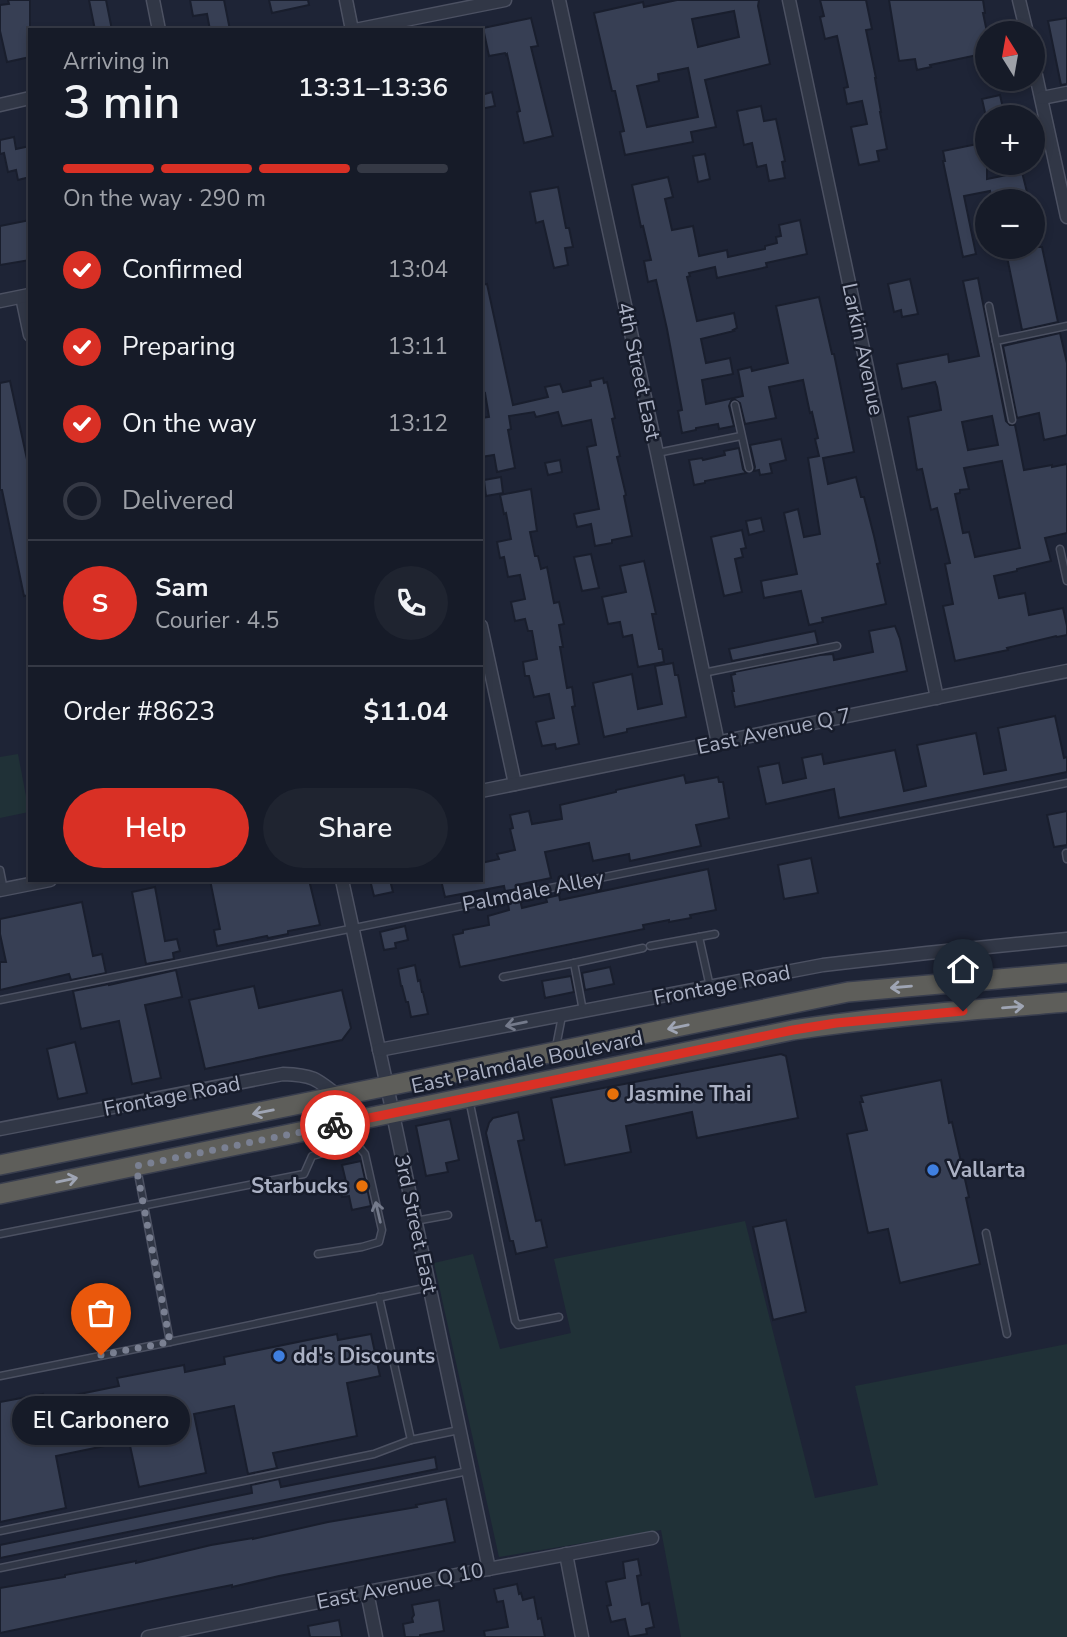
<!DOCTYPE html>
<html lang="en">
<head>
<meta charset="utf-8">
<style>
	:root { --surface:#161b28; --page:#1f2430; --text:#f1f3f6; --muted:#9ea1a8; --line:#353945; --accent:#d93025 }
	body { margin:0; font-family:"Nunito Sans",sans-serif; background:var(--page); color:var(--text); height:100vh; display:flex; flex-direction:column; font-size:26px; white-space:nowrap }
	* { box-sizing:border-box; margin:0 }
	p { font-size:23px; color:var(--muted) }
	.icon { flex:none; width:38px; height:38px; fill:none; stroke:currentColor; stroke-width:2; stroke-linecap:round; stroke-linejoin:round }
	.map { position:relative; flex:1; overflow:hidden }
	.drawer { position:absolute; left:28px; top:28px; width:455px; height:854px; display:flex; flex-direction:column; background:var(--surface); border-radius:0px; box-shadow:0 4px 10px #0003,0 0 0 2px var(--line) }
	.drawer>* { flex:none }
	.needle { width:46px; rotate:349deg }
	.controls { position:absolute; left:975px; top:21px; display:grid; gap:14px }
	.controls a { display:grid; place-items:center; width:70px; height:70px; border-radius:50%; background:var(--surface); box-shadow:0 4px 10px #0003,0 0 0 2px var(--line); font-size:35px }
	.pin { position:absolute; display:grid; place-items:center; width:60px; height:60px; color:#fff; margin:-72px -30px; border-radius:50% 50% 50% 0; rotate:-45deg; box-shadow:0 0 7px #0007 }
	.pin .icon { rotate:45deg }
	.courier { position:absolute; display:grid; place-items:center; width:70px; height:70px; margin:-35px; border:5px solid #d93025; border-radius:50%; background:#fff; color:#222; box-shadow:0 2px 9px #0007 }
	.bubble { position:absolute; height:49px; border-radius:24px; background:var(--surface); box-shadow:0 4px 10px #0003,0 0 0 2px var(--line); font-size:23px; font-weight:600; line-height:49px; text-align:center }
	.overview em { font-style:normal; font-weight:600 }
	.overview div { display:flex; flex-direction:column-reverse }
	.overview { display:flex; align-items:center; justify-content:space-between; height:119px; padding:0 35px }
	h1 { font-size:46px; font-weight:600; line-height:52px }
	.bar { display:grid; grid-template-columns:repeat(4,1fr); gap:10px 7px; align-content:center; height:84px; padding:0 35px }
	.bar i { height:9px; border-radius:5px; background:var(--line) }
	.bar .on { background:var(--accent) }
	.bar p { grid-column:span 4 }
	.line { display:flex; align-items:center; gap:18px; padding:0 35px; border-top:2px solid var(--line) }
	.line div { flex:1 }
	.round { display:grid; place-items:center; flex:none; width:74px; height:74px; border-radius:37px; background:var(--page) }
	ol { padding:0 35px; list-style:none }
	li { display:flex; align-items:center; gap:21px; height:77px }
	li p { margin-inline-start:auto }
	li .icon { padding:7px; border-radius:50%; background:var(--accent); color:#fff; stroke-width:4 }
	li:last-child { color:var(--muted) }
	li i { width:38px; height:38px; border:4px solid var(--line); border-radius:50% }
	.action { display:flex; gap:14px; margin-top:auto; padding:14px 35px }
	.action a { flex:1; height:80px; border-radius:42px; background:var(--accent); color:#fff; font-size:28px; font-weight:600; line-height:80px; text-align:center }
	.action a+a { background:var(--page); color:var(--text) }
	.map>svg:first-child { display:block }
	.green { fill:#203137 }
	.building { fill:#373f54; stroke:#191e2d; stroke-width:2; fill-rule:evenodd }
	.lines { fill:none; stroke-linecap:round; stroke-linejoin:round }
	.service-casing { stroke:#4c5162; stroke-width:9 }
	.minor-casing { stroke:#4c5162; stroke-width:15 }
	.trunk-casing { stroke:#393e4e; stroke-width:22 }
	.service { stroke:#313746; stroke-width:6 }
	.minor { stroke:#313746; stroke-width:12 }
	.trunk { stroke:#5e5e5a; stroke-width:19 }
	.oneway { stroke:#9fa5b4 }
	.oneway2 { stroke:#747a8b }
	.done { stroke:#7a8092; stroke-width:7; stroke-dasharray:0 12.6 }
	.route { stroke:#d93025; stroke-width:9 }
	.food-dot { fill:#e8710a; stroke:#171c2b; stroke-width:2.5 }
	.shop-dot { fill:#3f7fe0; stroke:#171c2b; stroke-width:2.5 }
	.labels { text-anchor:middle; stroke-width:5; stroke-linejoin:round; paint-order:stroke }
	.street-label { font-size:21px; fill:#abb1c4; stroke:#171c2b }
	.poi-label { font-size:21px; font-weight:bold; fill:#abb1c4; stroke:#171c2b; text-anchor:start }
</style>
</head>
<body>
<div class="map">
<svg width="1067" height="1637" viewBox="0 0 1067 1637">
	<rect width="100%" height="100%" fill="#1e2436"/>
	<g class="green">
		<path d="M18,754L29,812L0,818V757Z"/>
		<path d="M745,1221L815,1498L878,1485L855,1386L1067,1344V1637H681L661,1530L499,1557L434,1263L473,1254L500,1349L571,1333L554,1259Z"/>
	</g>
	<g class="building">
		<path d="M8,0H30V57L7,62L0,31V5L9,4Z"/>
		<path d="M89,0H106L112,30H95Z"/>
		<path d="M190,0H224L230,30H210L207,14L193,16Z"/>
		<path d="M269,0H308L309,5L272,13Z"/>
		<path d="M677,0H759L758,6L770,64L705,80L716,127L691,132L693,142L625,155L620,132L624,131L615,91H612L594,13L643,2L644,7ZM734,11L739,37L698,47L692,19ZM688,68L698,117L647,127L637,86L659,81L658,74Z"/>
		<path d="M820,0H866L872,29L866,30L876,78H875L881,112H880L887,149L877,151L879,161L859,165L851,127L867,124L862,101L847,104L844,88L848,87L837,36L825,39L820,17L824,16Z"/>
		<path d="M889,0H983L985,13H983L987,32V53L930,65L931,67L917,70L915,59L899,61Z"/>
		<path d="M531,18L538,46L531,47L553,136L524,143L517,112L520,111L507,54L506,55L505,53L489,56L483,28Z"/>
		<path d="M1067,18V84L1061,85L1048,21Z"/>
		<path d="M492,92L495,106L481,109V95Z"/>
		<path d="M1000,95L1005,117H986L982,99Z"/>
		<path d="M761,106L764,121L776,119L785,161L782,162L785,178L769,181L766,165L757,167L752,143L744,145L737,111Z"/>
		<path d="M14,137L16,149L30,146V177L18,180L16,170L8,172L4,153L0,154V140Z"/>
		<path d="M987,142V179L1022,172L1027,192L992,200L990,191L964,196L976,254L963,257L943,161H945L943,151Z"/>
		<path d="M705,154L710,179L698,182L693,156Z"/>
		<path d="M668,177L673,197L665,199L672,230L693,226L699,256L727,250L728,257L765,249V246L777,243L776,237L781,236L779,225L800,220L807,254L766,263L767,267L717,278L715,267L689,273L690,276L687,277L697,321L734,313L737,328L733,330L734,331L701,339L706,363L730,358L733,374L702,380L706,404L743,396L738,370L751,367L752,371L788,363L776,306L819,297L832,354H834L854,452L823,458L828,484L856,477L861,497H864L874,536L880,563L877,564L886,604L822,618L823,622L809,625L801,591L764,598L761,581L797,574L784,513L798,509L804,537L820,534L808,458L819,456L815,439L818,438L812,412L810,413L803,380L769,387L776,418L745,424L740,403L734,399L731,401L729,406L734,426L719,429L718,424L696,428V430L682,433L678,411L682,410L667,329L656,280L648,282L644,261L651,260L643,226L641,227L632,185Z"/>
		<path d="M558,187L566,228H569L573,247L565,248L568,265L554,268L543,221L536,223L530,192Z"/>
		<path d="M30,220V260L0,265V226Z"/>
		<path d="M1005,247H1042L1058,322L1022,330Z"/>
		<path d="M978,278L1006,421L1010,425H1015L1024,470L1052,465V467L1067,464V533L1045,538L1051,561L1017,569V571L994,576L999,598L1025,593L1029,615L1063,608L1067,626V635L1057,637L1056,636L1007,648L1008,650L955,661L943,606L953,604L945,564L950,563L937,508L931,510L922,469L917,470L908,417L941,410L937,387L935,382L902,389L897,364L948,354L949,362L979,356L963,281ZM992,416L998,445L968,450L962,422ZM1002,461L1020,548L975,557L969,532L963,533L955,494L960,493V490L969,489L964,468Z"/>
		<path d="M910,279L918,314L902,317L901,310L894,312L888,284Z"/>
		<path d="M487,284L513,405L548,397L545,387L560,384L563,392L591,386L590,381L603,378L604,383L607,382L615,418L612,419L620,456L617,457L626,495L624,496L632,536L612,540V543L595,546L591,524L577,527L574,514L599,509L587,447L596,445L591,420L562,426L558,412L536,417L534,412L509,416L511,429L508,430L515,468L497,472L494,455L481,457V418L489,417L485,393L481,394V285Z"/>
		<path d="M1060,333L1067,363V435L1044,440L1039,413L1017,418L1003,346Z"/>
		<path d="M10,381L30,473V595L24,596L2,490H0V383Z"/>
		<path d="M781,439L786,460L770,464L772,473L760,475L759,470L754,471L755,467L750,445Z"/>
		<path d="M739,448L743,469L746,473L705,481V483L694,485L689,460L702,458L703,460L725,455L724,451Z"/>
		<path d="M560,460L562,472L548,475L545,463Z"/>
		<path d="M501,477L503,493L486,496L484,480Z"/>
		<path d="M531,489L537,531L530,532L535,556H538L541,569L547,567L554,603L559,602L564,624L559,625L563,647H560L567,688L572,687L575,706L572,707L579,744L556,749L555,744L542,746L536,722L554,718L549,694L534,697L529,676H525L523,662L537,659L532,631H528L525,619L515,621L511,602L525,599L520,575L508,577L504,557L500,558L497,542L511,539L506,513L504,514L500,495Z"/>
		<path d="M761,518L764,531L749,535L746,521Z"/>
		<path d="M742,530L746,548L741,549L743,557L735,559L742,592L724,596L711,537Z"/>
		<path d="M591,554L599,588L582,591L574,557Z"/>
		<path d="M644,561L656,614H652L659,649H662L664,662L638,667L632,635L623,637L620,622L608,624L602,597L626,592L620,566Z"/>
		<path d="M895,626L900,639L907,671L735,707L732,691H734L731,675L735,674L734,672L820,655L833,654L834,660L873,652L869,631Z"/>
		<path d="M815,631L818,644L732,661L729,649Z"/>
		<path d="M673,663L675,675H678L686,717L627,729V732L604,737L593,683L632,674L638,709L662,704L655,666Z"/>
		<path d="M1055,716L1064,758L1067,757V772L839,818L834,789L766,804L758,767L779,763L783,783L806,778L802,758L822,754L824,764L895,750L904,791L926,786L917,745L976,733L984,774L1006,770L998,728Z"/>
		<path d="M684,775L686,783L718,777L719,782H723L729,818L696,825L701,846L630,861L629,854L593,861L589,843L545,852L551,878L517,885L518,889L505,891L504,886L445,897L441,880H481V863L499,859L497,854L515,850L510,829L513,828L510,815L529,811L532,824L562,819L560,805L616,792V790Z"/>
		<path d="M1067,811V845L1054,847L1047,815Z"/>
		<path d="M811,858L818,893L784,899L778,865Z"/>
		<path d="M708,869L716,910L690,915L691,918L669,922V920L643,925L644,929L460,967L453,935L463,933V930L489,925L488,916L509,910L508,903L520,900L522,908L547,902L546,898L559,895L560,900Z"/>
		<path d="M210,880H309L320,925L288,931V934L268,938L267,936L217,946L214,930L220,929Z"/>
		<path d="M370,880H390L393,892L374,896Z"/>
		<path d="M155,887L165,941L177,939L180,951L173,953L174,959L146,964L132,892Z"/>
		<path d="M82,902L93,956L102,954L106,973L71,980L69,974L0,990V962H6L0,934V919Z"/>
		<path d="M405,926L408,940L395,943L396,948L384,950L380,932Z"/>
		<path d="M415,965L418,981L420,980L422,992H423L428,1014L411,1017L408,1002H406L402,986H401L398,969Z"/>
		<path d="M610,967L614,984L585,990L582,973Z"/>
		<path d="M176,970L182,997L145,1005L161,1078L132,1084L119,1021L81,1029L73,991L109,984V985Z"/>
		<path d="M571,976L574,992L545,998L542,981Z"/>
		<path d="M254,986L259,1008L342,990L351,1028L342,1040L205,1069L189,1000Z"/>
		<path d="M75,1042L87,1093L58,1099L47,1049Z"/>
		<path d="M781,1054L786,1056L798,1118L697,1138L692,1112L626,1126L631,1152L565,1165L551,1098Z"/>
		<path d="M941,1080L949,1123L952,1122L969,1197L966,1198L980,1264L900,1283L888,1229L868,1233L847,1134L867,1130L860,1102H863L861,1096Z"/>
		<path d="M518,1112L524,1140L518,1141L536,1221L541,1220L547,1247L516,1254L513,1241H510L486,1133L489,1123L493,1118Z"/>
		<path d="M450,1119L459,1160L446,1163L448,1172L426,1176L416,1126Z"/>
		<path d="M361,1161L371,1206L352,1210L349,1196L342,1197L340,1187L347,1186L342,1165Z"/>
		<path d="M786,1220L806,1312L773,1320L753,1227Z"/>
		<path d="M337,1334L338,1340L371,1334L380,1376L347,1383L357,1436L273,1453L277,1468L248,1474L234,1406L194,1414L206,1473L139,1487L129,1441L56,1456L66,1508L0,1522V1402L43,1394L45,1401L119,1386L117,1378L184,1365L185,1372L225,1364L224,1357Z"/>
		<path d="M435,1457L437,1469L0,1558V1545L252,1493L251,1485L279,1479L281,1487Z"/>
		<path d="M446,1499L455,1542L279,1576L232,1587V1585L162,1599L0,1633V1588L65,1577V1575L136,1561V1563L211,1545L253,1538V1539L328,1522L417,1507L416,1505Z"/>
		<path d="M638,1559L641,1575L637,1576L642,1605L649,1603L654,1627L646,1629L647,1634L629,1637L625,1619L611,1622L607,1606L611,1605L606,1582L625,1578L623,1562Z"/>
		<path d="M517,1584L519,1594L521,1593L523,1600L534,1597L538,1619L541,1618L545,1637H485L484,1631L508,1627L503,1601L497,1602L494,1589Z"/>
		<path d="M439,1600L444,1631L420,1635V1637H405L403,1624L413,1622L412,1618L414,1615L412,1605Z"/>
		<path d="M339,1620L342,1637H310L308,1626Z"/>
	</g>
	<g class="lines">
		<g class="service-casing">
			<g id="service">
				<path d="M989,306L996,341"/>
				<path d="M735,405L749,468"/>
				<path d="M1012,420L996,341L1067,326"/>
				<path d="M657,453L741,436"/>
				<path d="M1060,549L1067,581"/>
				<path d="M703,673L837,646"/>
				<path d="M1066,853L1067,859"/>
				<path d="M0,870L4,890"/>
				<path d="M699,937L715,934"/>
				<path d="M650,946L699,937L710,987"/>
				<path d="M503,977L574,963"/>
				<path d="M0,1000L1067,783"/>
				<path d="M583,1011L574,963L643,948"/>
				<path d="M556,1047L562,1016"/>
				<path d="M469,1099L515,1321L518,1325L559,1317"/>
				<path d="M137,1168L170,1342L429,1287"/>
				<path d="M415,1221L448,1215"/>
				<path d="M986,1233L1007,1334"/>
				<path d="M0,1234L304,1174L312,1156L350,1146L359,1147L365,1154L382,1230L379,1242L362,1247L318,1254"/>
				<path d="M379,1297L411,1440L459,1430"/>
				<path d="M0,1376L170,1342"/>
				<path d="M0,1531L374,1454L411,1440"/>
				<path d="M0,1568L468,1471"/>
			</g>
		</g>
		<g class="minor-casing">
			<g id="minor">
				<path d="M153,0L159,30"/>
				<path d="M346,0L352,30"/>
				<path d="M559,0L657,453L718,743"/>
				<path d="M789,0L937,698"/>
				<path d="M1019,0L1027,33"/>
				<path d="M355,30L505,0"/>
				<path d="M1032,57L1067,217"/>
				<path d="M1042,98L1067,93"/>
				<path d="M0,105L30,98"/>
				<path d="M22,297L30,335"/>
				<path d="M0,301L29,295"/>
				<path d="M481,626L515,784"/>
				<path d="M481,791L1067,671"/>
				<path d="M342,880L387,1086L489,1569"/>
				<path d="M0,890L50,880"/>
				<path d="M379,1050L823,965L927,953L1067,939"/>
				<path d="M0,1129L283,1074C312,1075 316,1078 338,1096"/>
				<path d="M566,1554L582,1637"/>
				<path d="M367,1592L376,1637"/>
				<path d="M148,1637L367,1592L652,1538"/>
			</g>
		</g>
		<g class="trunk-casing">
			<g id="trunk">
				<path d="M0,1165L848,992L1067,973"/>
				<path d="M0,1194L793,1030C884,1016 976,1010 1067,1002"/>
			</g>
		</g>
		<use href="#service" class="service"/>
		<use href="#minor" class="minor"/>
		<use href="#trunk" class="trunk"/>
	</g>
	<defs><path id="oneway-shaft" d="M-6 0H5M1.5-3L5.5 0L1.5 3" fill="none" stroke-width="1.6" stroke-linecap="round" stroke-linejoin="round" transform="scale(1.75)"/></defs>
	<g class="oneway">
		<use href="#oneway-shaft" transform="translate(901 987) rotate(175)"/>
		<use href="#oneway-shaft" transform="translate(1013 1007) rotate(-5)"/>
		<use href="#oneway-shaft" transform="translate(678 1027) rotate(168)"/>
		<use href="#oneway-shaft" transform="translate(263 1112) rotate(169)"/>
		<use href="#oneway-shaft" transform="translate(67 1180) rotate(-12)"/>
	</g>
	<g class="oneway2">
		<use href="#oneway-shaft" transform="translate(516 1024) rotate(169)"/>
		<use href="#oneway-shaft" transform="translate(378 1212) rotate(-103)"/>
	</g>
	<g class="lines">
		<path class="done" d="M101,1355L170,1342L136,1166L335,1125"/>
		<path class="route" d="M335,1125L550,1081L793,1030L836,1023L963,1011"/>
	</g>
	<g class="food-dot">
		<circle cx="613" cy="1094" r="7"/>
		<circle cx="362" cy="1186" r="7"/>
	</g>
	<g class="shop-dot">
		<circle cx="933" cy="1170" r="7"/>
		<circle cx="279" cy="1356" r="7"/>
	</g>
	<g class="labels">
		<g class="street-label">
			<text transform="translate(863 349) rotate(78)" y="7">Larkin Avenue</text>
			<text transform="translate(639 371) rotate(78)" y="7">4th Street East</text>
			<text transform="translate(774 731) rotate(-12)" y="7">East Avenue Q 7</text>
			<text transform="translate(533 891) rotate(-11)" y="7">Palmdale Alley</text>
			<text transform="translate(722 985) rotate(-11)" y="7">Frontage Road</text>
			<text transform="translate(527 1062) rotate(-12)" y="7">East Palmdale Boulevard</text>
			<text transform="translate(172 1096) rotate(-11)" y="7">Frontage Road</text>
			<text transform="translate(416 1224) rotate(78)" y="7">3rd Street East</text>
			<text transform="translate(400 1586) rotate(-11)" y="7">East Avenue Q 10</text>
		</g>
		<g class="poi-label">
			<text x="627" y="1101">Jasmine Thai</text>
			<text x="947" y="1177">Vallarta</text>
			<text x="348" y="1193" text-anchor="end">Starbucks</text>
			<text x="293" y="1363">dd's Discounts</text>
		</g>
	</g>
</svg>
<div class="controls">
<a><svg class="needle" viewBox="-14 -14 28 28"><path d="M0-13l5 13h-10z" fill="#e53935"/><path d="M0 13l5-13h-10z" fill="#9ea1a8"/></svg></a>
<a>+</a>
<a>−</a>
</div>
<div class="pin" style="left:101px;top:1355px;background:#ea580c"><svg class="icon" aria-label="bag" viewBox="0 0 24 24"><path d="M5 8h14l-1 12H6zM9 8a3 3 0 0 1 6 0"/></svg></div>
<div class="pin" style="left:963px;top:1011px;background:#1f2937"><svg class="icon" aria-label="home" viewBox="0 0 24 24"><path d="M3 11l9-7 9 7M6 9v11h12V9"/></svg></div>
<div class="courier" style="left:335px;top:1125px"><svg class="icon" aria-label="bike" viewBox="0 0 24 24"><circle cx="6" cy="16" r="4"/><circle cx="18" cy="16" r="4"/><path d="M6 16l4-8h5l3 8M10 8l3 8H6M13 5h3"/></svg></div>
<div class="bubble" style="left:12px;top:1396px;width:178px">El Carbonero</div>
<section class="drawer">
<div class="overview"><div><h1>3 min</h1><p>Arriving in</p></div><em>13:31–13:36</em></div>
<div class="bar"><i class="on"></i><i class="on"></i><i class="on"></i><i></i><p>On the way · 290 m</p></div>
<ol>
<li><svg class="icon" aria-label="check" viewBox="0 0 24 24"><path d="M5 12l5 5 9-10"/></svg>Confirmed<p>13:04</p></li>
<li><svg class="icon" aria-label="check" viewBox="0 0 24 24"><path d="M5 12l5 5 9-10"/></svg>Preparing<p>13:11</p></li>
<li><svg class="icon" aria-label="check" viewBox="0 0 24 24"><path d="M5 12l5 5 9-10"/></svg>On the way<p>13:12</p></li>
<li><i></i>Delivered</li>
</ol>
<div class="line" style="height:126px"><b class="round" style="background:var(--accent);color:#fff">S</b><div><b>Sam</b><p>Courier · 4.5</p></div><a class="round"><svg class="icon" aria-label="phone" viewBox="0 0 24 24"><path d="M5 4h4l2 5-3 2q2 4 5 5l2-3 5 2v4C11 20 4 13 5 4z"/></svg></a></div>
<div class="line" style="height:91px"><div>Order #8623</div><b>$11.04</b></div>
<div class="action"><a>Help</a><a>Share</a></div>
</section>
</div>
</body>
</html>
